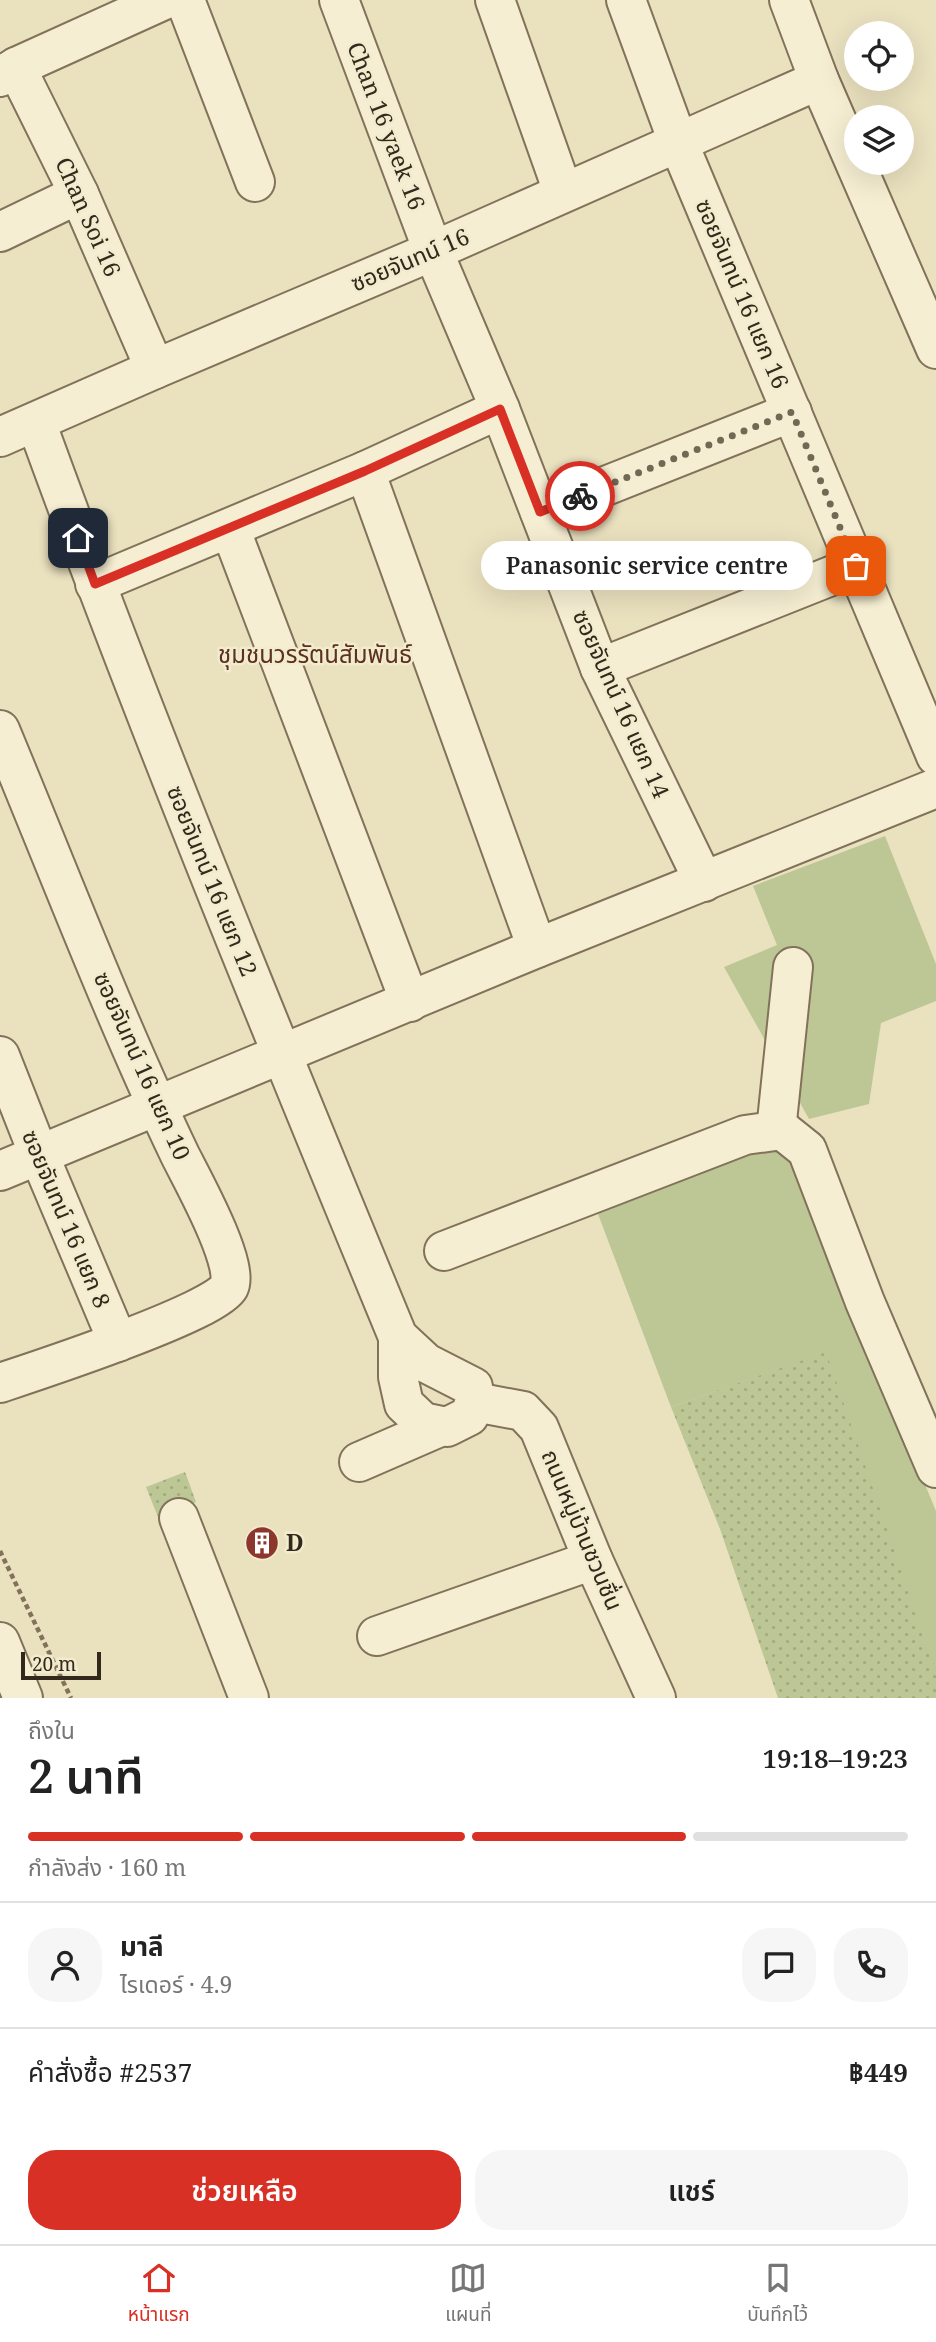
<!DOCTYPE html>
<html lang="th">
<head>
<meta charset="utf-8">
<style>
	:root { --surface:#fff; --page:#f6f6f6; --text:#222; --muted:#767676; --line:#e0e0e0; --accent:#d93025 }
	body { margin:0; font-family:"Noto Serif","Noto Sans Thai",serif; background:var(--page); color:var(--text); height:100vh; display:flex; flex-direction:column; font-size:26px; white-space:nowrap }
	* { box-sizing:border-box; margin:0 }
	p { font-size:23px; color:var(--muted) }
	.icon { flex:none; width:38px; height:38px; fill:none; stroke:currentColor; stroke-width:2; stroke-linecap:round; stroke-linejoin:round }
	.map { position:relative; height:1698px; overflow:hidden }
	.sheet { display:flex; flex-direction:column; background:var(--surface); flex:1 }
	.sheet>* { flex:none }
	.buttons { position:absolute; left:844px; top:21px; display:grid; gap:14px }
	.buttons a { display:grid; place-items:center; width:70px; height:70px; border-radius:50%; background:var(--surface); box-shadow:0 7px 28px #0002; font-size:35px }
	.scale { position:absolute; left:21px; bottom:18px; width:80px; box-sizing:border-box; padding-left:7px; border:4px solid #32291c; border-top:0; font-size:19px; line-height:24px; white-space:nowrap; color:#32291c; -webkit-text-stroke:5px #f2ebce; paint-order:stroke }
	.pin { position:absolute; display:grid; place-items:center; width:60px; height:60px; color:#fff; margin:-30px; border-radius:14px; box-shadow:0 4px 10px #0006 }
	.courier { position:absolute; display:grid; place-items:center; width:70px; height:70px; margin:-35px; border:5px solid #d93025; border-radius:50%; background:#fff; color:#222; box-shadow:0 2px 9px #0007 }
	.bubble { position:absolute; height:49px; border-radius:24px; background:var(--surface); box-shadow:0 7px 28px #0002; font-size:23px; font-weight:600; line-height:49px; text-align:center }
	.overview em { font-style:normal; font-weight:600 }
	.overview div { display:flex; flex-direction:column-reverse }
	.overview { display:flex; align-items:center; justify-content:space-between; height:119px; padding:0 28px }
	h1 { font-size:46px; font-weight:600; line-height:52px }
	.bar { display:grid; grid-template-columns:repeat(4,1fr); gap:10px 7px; align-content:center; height:84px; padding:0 28px }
	.bar i { height:9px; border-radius:5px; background:var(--line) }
	.bar .on { background:var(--accent) }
	.bar p { grid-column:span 4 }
	.line { display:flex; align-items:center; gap:18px; padding:0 28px; border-top:2px solid var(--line) }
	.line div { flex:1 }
	.round { display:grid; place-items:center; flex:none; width:74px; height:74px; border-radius:28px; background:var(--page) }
	.action { display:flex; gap:14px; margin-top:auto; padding:14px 28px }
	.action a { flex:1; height:80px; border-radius:28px; background:var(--accent); color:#fff; font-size:28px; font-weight:600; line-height:80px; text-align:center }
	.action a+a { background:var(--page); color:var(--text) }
	.tab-bar { display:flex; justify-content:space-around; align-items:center; height:98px; border-top:2px solid var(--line); background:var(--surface); font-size:19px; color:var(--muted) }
	.tab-bar a { display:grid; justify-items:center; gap:4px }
	.tab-bar .on { color:var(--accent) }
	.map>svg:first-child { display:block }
	.green { fill:#bcc795 }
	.park { fill:url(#park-dots) }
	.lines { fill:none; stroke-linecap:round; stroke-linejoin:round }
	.minor-casing { stroke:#817259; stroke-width:42 }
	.path { stroke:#817259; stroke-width:4.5; stroke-dasharray:5 3.5; stroke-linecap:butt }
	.minor { stroke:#f6eed2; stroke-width:38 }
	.done { stroke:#726955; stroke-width:7; stroke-dasharray:0 12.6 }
	.route { stroke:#d93025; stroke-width:9 }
	.labels { text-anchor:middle; stroke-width:5; stroke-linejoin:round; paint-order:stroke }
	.street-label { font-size:23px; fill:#32291c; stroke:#f2ebce }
	.poi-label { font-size:23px; font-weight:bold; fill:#32291c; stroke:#f2ebce; text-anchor:start }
	.neighbourhood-label { font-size:24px; fill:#5b311f; stroke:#f2ebce }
</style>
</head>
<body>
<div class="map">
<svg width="936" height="1698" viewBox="0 0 936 1698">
	<defs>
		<pattern id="park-dots" width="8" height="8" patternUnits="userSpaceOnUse" patternTransform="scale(1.75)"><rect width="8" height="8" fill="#bcc795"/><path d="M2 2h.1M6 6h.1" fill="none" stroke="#a2ab80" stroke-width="1.8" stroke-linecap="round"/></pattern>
	</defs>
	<rect width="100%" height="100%" fill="#eae1bf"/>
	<g class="green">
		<path d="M885,836L936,964V1001L881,1023L869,1104L809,1119L724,967L777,945L753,886Z"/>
		<path d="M775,1148L789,1158L936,1511V1678L826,1353L671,1407L598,1214L735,1152Z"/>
	</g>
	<g class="park">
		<path d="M826,1352L936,1671V1698H778L720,1529L671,1407Z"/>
		<path d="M185,1472L196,1502L158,1517L146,1487Z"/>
	</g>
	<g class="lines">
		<g class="minor-casing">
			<g id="minor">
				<path d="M185,0L255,182"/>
				<path d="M339,0L433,251L500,409L600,668L704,882"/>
				<path d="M495,0L563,192"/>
				<path d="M626,0L678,142L936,756"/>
				<path d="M789,0L819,80L936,349"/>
				<path d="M16,67L79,194L155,369"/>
				<path d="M0,77L16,67L164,0"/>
				<path d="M0,232L79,194"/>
				<path d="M36,422C148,730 273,1034 398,1337L426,1363L473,1387L475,1402L469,1416L447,1427L423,1422L404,1404L398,1377V1337"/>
				<path d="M0,437L155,369L433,251L819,80"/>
				<path d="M365,471L537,948"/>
				<path d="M540,512L792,412"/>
				<path d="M230,528L410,1002"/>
				<path d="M95,584L365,471L500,409"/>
				<path d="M600,668L856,566"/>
				<path d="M0,730C59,872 114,1017 180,1155C192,1179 240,1265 229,1287C216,1312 36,1371 0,1383"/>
				<path d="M0,1056L39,1155L118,1342"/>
				<path d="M776,1131L793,967"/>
				<path d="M0,1171L537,948L936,788"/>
				<path d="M444,1251L745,1135L782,1130L807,1150L865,1302L936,1468"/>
				<path d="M475,1402L523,1411L539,1428L593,1560L656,1698"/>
				<path d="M359,1462L442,1426"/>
				<path d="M179,1518L249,1698"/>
				<path d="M377,1636L593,1560"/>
				<path d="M0,1642L23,1698"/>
			</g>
		</g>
		<path class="path" d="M0,1551L71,1698"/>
		<use href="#minor" class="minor"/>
	</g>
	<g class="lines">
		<path class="done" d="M580,496L792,412L856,566"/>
		<path class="route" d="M78,538L95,584L365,471L500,409L540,512L580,496"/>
	</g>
	<defs>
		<g id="building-disc" transform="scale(1.75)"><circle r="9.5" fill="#8c362d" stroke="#f2ebce"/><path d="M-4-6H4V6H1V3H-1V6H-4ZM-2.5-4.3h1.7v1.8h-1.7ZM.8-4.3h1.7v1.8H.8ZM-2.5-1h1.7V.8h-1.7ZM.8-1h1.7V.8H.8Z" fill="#fff"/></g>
	</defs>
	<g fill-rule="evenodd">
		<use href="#building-disc" x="262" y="1543"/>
	</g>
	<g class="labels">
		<g class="street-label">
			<text transform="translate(386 126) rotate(69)" y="8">Chan 16 yaek 16</text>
			<text transform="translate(88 217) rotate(66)" y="8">Chan Soi 16</text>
			<text transform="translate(410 260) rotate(-23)" y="8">ซอยจันทน์ 16</text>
			<text transform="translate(742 294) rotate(67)" y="8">ซอยจันทน์ 16 แยก 16</text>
			<text transform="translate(621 704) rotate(66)" y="8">ซอยจันทน์ 16 แยก 14</text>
			<text transform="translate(212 881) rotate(68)" y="8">ซอยจันทน์ 16 แยก 12</text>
			<text transform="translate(142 1066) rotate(66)" y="8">ซอยจันทน์ 16 แยก 10</text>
			<text transform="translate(66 1219) rotate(67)" y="8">ซอยจันทน์ 16 แยก 8</text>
			<text transform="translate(582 1530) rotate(67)" y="8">ถนนหมู่บ้านชวนชื่น</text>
		</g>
		<g class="poi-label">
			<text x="286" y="1551">D</text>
		</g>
		<g class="neighbourhood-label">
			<text x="315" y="663">ชุมชนวรรัตน์สัมพันธ์</text>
		</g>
	</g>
</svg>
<div class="buttons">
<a><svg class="icon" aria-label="locate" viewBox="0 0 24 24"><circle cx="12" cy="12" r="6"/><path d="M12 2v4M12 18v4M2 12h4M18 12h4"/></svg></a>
<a><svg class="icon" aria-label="layers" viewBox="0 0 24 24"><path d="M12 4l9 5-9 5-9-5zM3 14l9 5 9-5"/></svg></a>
</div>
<div class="scale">20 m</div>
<div class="pin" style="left:856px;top:566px;background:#ea580c"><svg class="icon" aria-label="bag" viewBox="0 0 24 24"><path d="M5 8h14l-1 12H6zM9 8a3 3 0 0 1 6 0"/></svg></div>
<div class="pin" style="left:78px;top:538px;background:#1f2937"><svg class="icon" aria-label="home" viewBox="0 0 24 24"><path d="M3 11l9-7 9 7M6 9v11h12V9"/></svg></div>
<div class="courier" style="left:580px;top:496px"><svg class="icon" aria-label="bike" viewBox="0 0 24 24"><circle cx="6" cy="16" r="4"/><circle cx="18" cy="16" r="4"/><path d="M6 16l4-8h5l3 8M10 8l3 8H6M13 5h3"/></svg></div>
<div class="bubble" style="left:481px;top:541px;width:332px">Panasonic service centre</div>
</div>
<section class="sheet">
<div class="overview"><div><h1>2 นาที</h1><p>ถึงใน</p></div><em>19:18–19:23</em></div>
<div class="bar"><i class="on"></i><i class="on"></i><i class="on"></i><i></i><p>กำลังส่ง · 160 m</p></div>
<div class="line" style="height:126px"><a class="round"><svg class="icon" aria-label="person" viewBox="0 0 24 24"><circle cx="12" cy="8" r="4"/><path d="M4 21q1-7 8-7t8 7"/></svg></a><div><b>มาลี</b><p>ไรเดอร์ · 4.9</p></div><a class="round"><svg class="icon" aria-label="chat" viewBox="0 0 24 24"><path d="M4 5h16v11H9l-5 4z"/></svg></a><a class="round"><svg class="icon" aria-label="phone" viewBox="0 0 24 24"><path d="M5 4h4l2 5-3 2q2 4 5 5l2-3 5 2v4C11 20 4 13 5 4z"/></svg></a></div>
<div class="line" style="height:91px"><div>คำสั่งซื้อ #2537</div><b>฿449</b></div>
<div class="action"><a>ช่วยเหลือ</a><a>แชร์</a></div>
</section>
<nav class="tab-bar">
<a class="on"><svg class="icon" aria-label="home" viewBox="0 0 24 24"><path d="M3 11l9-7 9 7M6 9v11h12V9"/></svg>หน้าแรก</a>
<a><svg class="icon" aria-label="map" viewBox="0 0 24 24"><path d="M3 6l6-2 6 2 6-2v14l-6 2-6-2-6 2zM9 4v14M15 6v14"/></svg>แผนที่</a>
<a><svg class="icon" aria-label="saved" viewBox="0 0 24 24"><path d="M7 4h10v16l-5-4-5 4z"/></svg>บันทึกไว้</a>
</nav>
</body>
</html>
